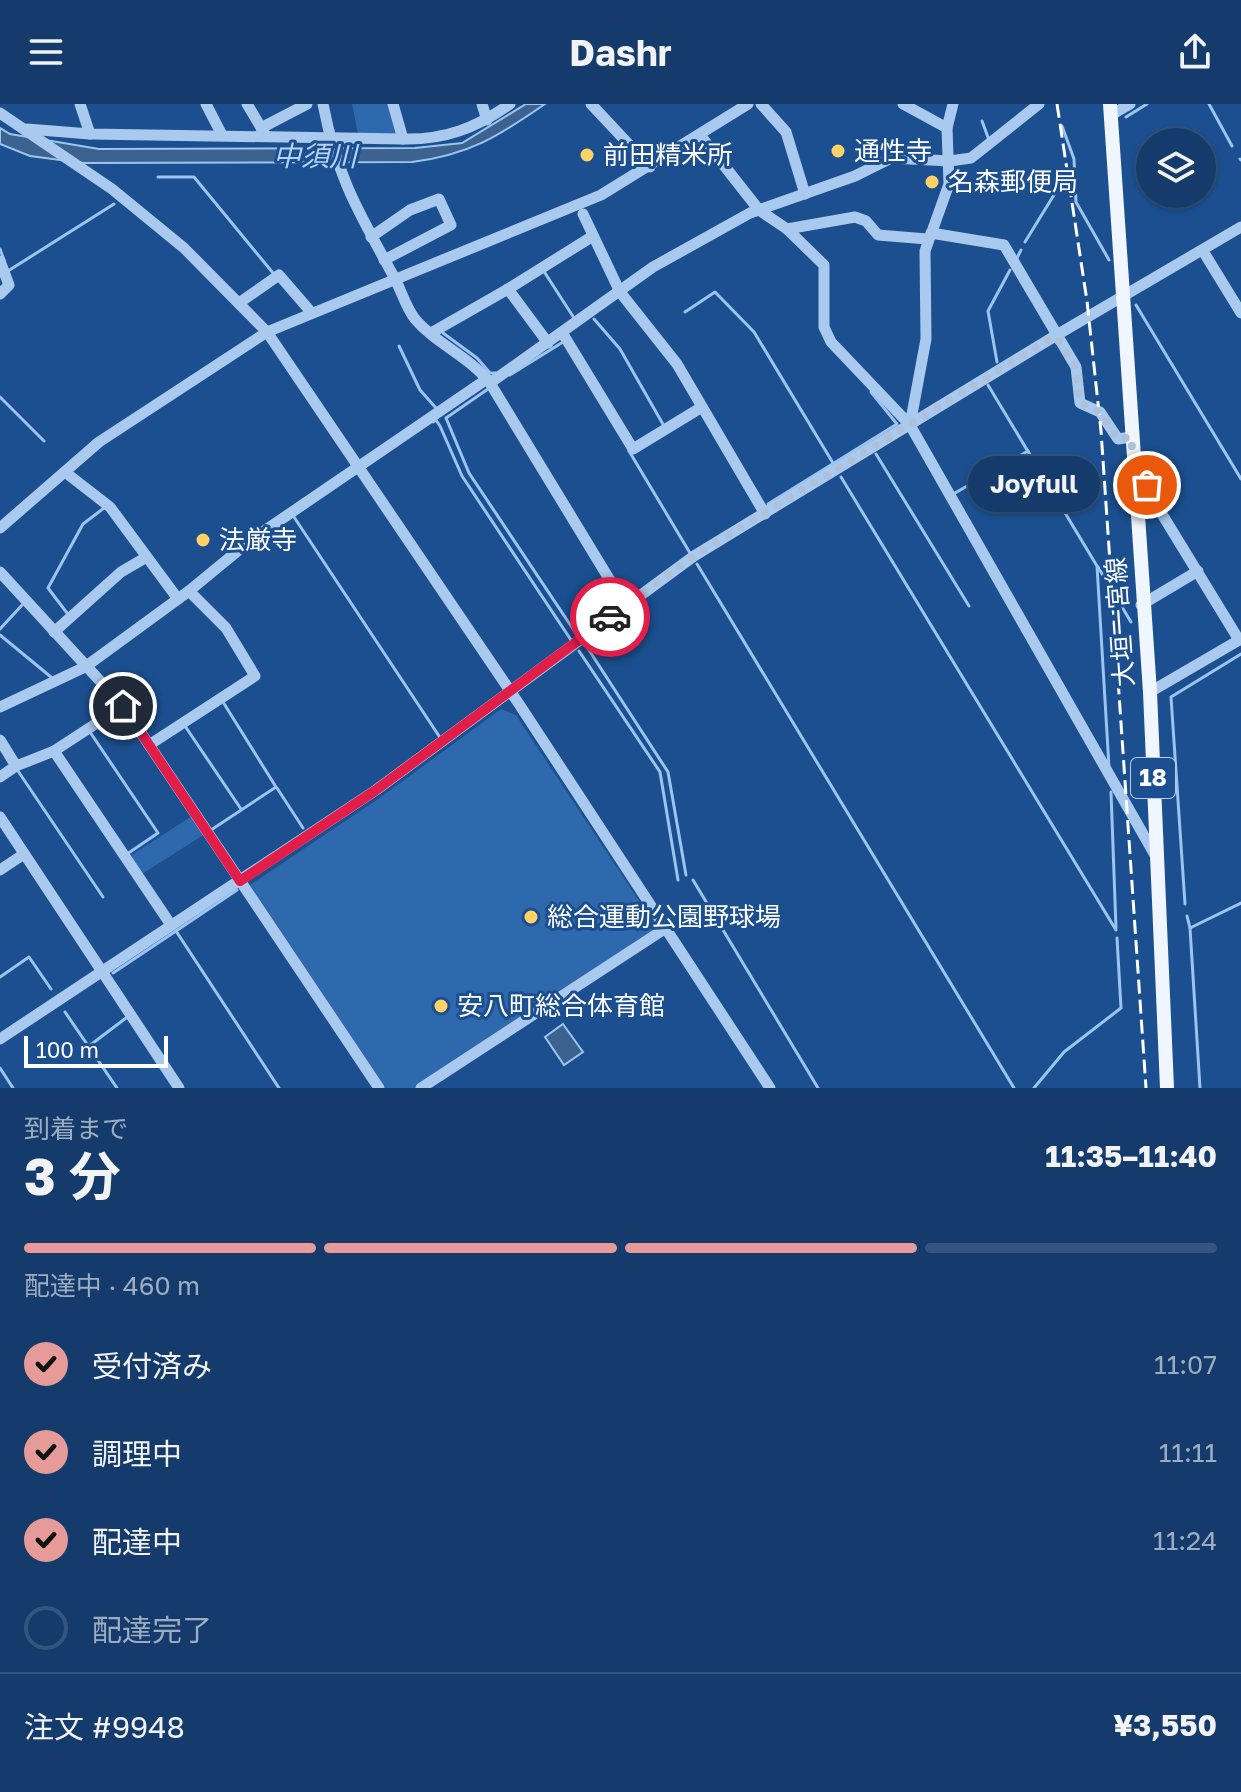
<!DOCTYPE html>
<html lang="ja">
<head>
<meta charset="utf-8">
<style>
	:root { --surface:#143b6b; --page:#1d4271; --text:#f1f3f6; --muted:#9dadc1; --line:#33557e; --accent:#e69b98 }
	body { margin:0; font-family:"Golos Text","Noto Sans JP",sans-serif; background:var(--page); color:var(--text); height:100vh; display:flex; flex-direction:column; font-size:30px; white-space:nowrap }
	* { box-sizing:border-box; margin:0 }
	p { font-size:26px; color:var(--muted) }
	.icon { flex:none; width:44px; height:44px; fill:none; stroke:currentColor; stroke-width:2; stroke-linecap:round; stroke-linejoin:round }
	.map { position:relative; height:984px; overflow:hidden }
	.details { display:flex; flex-direction:column; background:var(--surface); flex:1 }
	.details>* { flex:none }
	.fabs { position:absolute; left:1136px; top:24px; display:grid; gap:16px }
	.fabs a { display:grid; place-items:center; width:80px; height:80px; border-radius:50%; background:var(--surface); box-shadow:0 2px 6px #0004,0 0 0 2px var(--line); font-size:40px }
	.scale { position:absolute; left:24px; bottom:20px; width:144px; box-sizing:border-box; padding-left:8px; border:4px solid #fff; border-top:0; font-size:22px; line-height:28px; white-space:nowrap; color:#fff; -webkit-text-stroke:6px #1b4f8f; paint-order:stroke }
	.pin { position:absolute; display:grid; place-items:center; width:68px; height:68px; color:#fff; margin:-34px; border:4px solid #fff; border-radius:50%; box-shadow:0 2px 8px #0007 }
	.courier { position:absolute; display:grid; place-items:center; width:80px; height:80px; margin:-40px; border:6px solid #e11d48; border-radius:50%; background:#fff; color:#222; box-shadow:0 2px 10px #0007 }
	.bubble { position:absolute; height:56px; border-radius:28px; background:var(--surface); box-shadow:0 2px 6px #0004,0 0 0 2px var(--line); font-size:26px; font-weight:700; line-height:56px; text-align:center }
	.summary em { font-style:normal; font-weight:700 }
	.summary div { display:flex; flex-direction:column-reverse }
	.summary { display:flex; align-items:center; justify-content:space-between; height:136px; padding:0 24px }
	h1 { font-size:52px; font-weight:700; line-height:60px }
	.bar { display:grid; grid-template-columns:repeat(4,1fr); gap:12px 8px; align-content:center; height:96px; padding:0 24px }
	.bar i { height:10px; border-radius:6px; background:var(--line) }
	.bar .active { background:var(--accent) }
	.bar p { grid-column:span 4 }
	.line { display:flex; align-items:center; gap:20px; padding:0 24px; border-top:2px solid var(--line) }
	.line div { flex:1 }
	ol { padding:0 24px; list-style:none }
	li { display:flex; align-items:center; gap:24px; height:88px }
	li p { margin-inline-start:auto }
	li .icon { padding:8px; border-radius:50%; background:var(--accent); color:#111; stroke-width:4 }
	li:last-child { color:var(--muted) }
	li i { width:44px; height:44px; border:4px solid var(--line); border-radius:50% }
	header { display:flex; justify-content:space-between; align-items:center; height:104px; padding:0 24px; background:var(--surface); font-size:36px; font-weight:700 }
	.map>svg:first-child { display:block }
	.green { fill:#2e69ad }
	.water { fill:#3c6290; stroke:#9cc4f0; stroke-width:2 }
	.lines { fill:none; stroke-linecap:round; stroke-linejoin:round }
	.stream { stroke:#9cc4f0; stroke-width:3 }
	.minor { stroke:#a9c9ee; stroke-width:11 }
	.major { stroke:#f0f6ff; stroke-width:14 }
	.rail { stroke:#fff; stroke-width:3; stroke-dasharray:14 6; stroke-linecap:butt }
	.done { stroke:#afc1d8; stroke-width:8; stroke-dasharray:0 14.4 }
	.route { stroke:#e11d48; stroke-width:10 }
	.poi-dot { fill:#ffd166; stroke:#1b4f8f; stroke-width:3 }
	.labels { text-anchor:middle; stroke-width:6; stroke-linejoin:round; paint-order:stroke }
	.shield { fill:#1b4f8f; stroke:#bbcadd; stroke-width:2 }
	.shield-label { font-size:24px; font-weight:bold; fill:#fff }
	.poi-label { font-size:26px; fill:#fff; stroke:#1b4f8f; text-anchor:start }
	.street-label { font-size:26px; fill:#fff; stroke:#1b4f8f }
	.water-label { font-size:28px; font-style:italic; fill:#b5d3f5; stroke:#1b4f8f }
</style>
</head>
<body>
<header><svg class="icon" aria-label="menu" viewBox="0 0 24 24"><path d="M4 6h16M4 12h16M4 18h16"/></svg>Dashr<svg class="icon" aria-label="share" viewBox="0 0 24 24"><path d="M12 15V3M7 8l5-5 5 5M5 13v7h14v-7"/></svg></header>
<div class="map">
<svg width="1241" height="984" viewBox="0 0 1241 984">
	<rect width="100%" height="100%" fill="#1b4f8f"/>
	<g class="green">
		<path d="M352,0H390L399,30H358Z"/>
		<path d="M501,605L516,611L657,824L417,984H385L250,781L381,693Z"/>
		<path d="M192,712L205,730L142,770L130,752Z"/>
	</g>
	<g class="water">
		<path d="M526,0H545C499,32 469,51 412,58L83,59L30,52L0,40V24L10,30L99,45L415,44L462,39Z"/>
		<path d="M563,920L583,948L564,961L545,933Z"/>
	</g>
	<g class="lines">
		<g class="stream">
			<path d="M1209,0L1232,42"/>
			<path d="M1126,13L1147,0"/>
			<path d="M982,17L989,36"/>
			<path d="M1062,22L1074,55L1076,98L1109,156"/>
			<path d="M1240,55L1241,56"/>
			<path d="M158,73H194L273,169"/>
			<path d="M1025,138L1057,86"/>
			<path d="M0,145L4,156"/>
			<path d="M1017,154L1021,146"/>
			<path d="M8,167L114,100"/>
			<path d="M545,169L574,214"/>
			<path d="M1136,201L1241,375"/>
			<path d="M685,208L715,188L754,228L833,359"/>
			<path d="M594,215L620,245L664,322"/>
			<path d="M443,229L477,254L490,269H496"/>
			<path d="M399,242L420,286L436,304"/>
			<path d="M997,258L988,207L1010,166"/>
			<path d="M510,271L563,238"/>
			<path d="M988,281L1097,462L1109,663"/>
			<path d="M488,285L446,314L469,369L577,531"/>
			<path d="M0,293L44,337"/>
			<path d="M433,318L436,316L440,322L462,372L571,536"/>
			<path d="M629,347L690,449"/>
			<path d="M876,350L969,502"/>
			<path d="M841,373L1116,826"/>
			<path d="M955,389L1028,347"/>
			<path d="M768,400L897,320L871,288"/>
			<path d="M294,413L439,632"/>
			<path d="M697,460L1014,984"/>
			<path d="M1098,463L1131,518"/>
			<path d="M67,509L48,484L83,420L104,404"/>
			<path d="M0,525L24,499"/>
			<path d="M0,531L51,573"/>
			<path d="M585,540L668,668L686,771"/>
			<path d="M579,547L660,668L678,776"/>
			<path d="M185,622L241,705"/>
			<path d="M90,628L158,729L127,750"/>
			<path d="M18,667L103,793"/>
			<path d="M277,684L303,724"/>
			<path d="M1111,688L1116,824"/>
			<path d="M211,726L276,683L223,598"/>
			<path d="M693,776L818,984"/>
			<path d="M237,786L176,827L279,984"/>
			<path d="M1185,800L1171,593L1241,550"/>
			<path d="M1187,812L1190,824"/>
			<path d="M113,869L176,827"/>
			<path d="M0,873L29,853L51,885"/>
			<path d="M65,908L117,984"/>
			<path d="M89,942L126,914"/>
			<path d="M0,964L13,984"/>
			<path d="M1034,984L1064,948L1121,904L1117,834"/>
			<path d="M1200,984L1190,824L1241,799"/>
		</g>
		<g class="minor">
			<path d="M80,0L90,30L403,35"/>
			<path d="M206,0L222,31"/>
			<path d="M247,0L265,30"/>
			<path d="M323,0C337,73 358,107 393,171C401,185 405,202 415,215C436,240 469,252 490,279L625,501"/>
			<path d="M393,0L403,35C445,36 476,24 510,0"/>
			<path d="M482,0L487,16"/>
			<path d="M591,0L650,63"/>
			<path d="M761,0L786,28L805,90"/>
			<path d="M903,0L947,24"/>
			<path d="M0,9L112,85L184,144L267,228L519,600L770,984"/>
			<path d="M1111,11L1130,0"/>
			<path d="M261,24L307,0"/>
			<path d="M27,25L90,30"/>
			<path d="M700,31L759,106L787,125L824,161V223L831,238L910,321L1155,751"/>
			<path d="M583,110L620,188L677,260L765,410"/>
			<path d="M787,125L855,113L866,117L878,131L927,135"/>
			<path d="M931,129L1004,141L1076,263L1080,299L1100,308L1118,335L1131,333"/>
			<path d="M371,133L410,106L439,95L451,121L384,156"/>
			<path d="M1203,147L1241,209"/>
			<path d="M0,157L9,181L0,190"/>
			<path d="M239,199L279,171L311,208"/>
			<path d="M431,229L508,185"/>
			<path d="M563,230L633,345L702,303"/>
			<path d="M548,239L508,185L593,132"/>
			<path d="M490,279L653,163L750,109L855,72L891,54L950,57L971,54L1039,0"/>
			<path d="M910,321L926,235L925,147L949,80L947,24L953,0"/>
			<path d="M1135,366L1239,536"/>
			<path d="M65,368L110,403L178,495"/>
			<path d="M0,424L99,338L267,228L601,91L748,0"/>
			<path d="M0,468L123,602L379,984"/>
			<path d="M1141,501L1198,467"/>
			<path d="M54,528L121,468L145,454"/>
			<path d="M1150,588L1241,535"/>
			<path d="M0,603L85,563L189,487L251,436L487,275"/>
			<path d="M0,636L16,662L54,647L123,602"/>
			<path d="M149,641L255,572L226,524L189,487"/>
			<path d="M54,647L171,821"/>
			<path d="M0,673L16,662"/>
			<path d="M0,713L179,984"/>
			<path d="M0,766L24,750"/>
			<path d="M0,935L376,686L694,452L1055,232L1241,123"/>
			<path d="M421,984L666,824"/>
		</g>
		<path class="major" d="M1110,0L1150,588L1167,984"/>
		<path class="rail" d="M1057,0L1087,197L1101,327L1146,984"/>
	</g>
	<g class="lines">
		<path class="done" d="M610,513L694,452L1055,232L1076,263L1080,299L1100,308L1118,335L1131,333L1134,364L1147,381"/>
		<path class="route" d="M123,602L240,777L376,686L610,513"/>
	</g>
	<g class="poi-dot">
		<circle cx="838" cy="47" r="8"/>
		<circle cx="587" cy="51" r="8"/>
		<circle cx="932" cy="78" r="8"/>
		<circle cx="203" cy="436" r="8"/>
		<circle cx="531" cy="813" r="8"/>
		<circle cx="441" cy="902" r="8"/>
	</g>
	<g class="labels">
		<rect class="shield" x="1131" y="654" width="44" height="40" rx="6"/>
		<g class="shield-label">
			<text x="1153" y="682">18</text>
		</g>
		<g class="poi-label">
			<text x="854" y="56">通性寺</text>
			<text x="603" y="60">前田精米所</text>
			<text x="948" y="87">名森郵便局</text>
			<text x="219" y="445">法厳寺</text>
			<text x="547" y="822">総合運動公園野球場</text>
			<text x="457" y="911">安八町総合体育館</text>
		</g>
		<g class="street-label">
			<text transform="translate(1120 518) rotate(-94)" y="9">大垣一宮線</text>
		</g>
		<g class="water-label">
			<text x="315" y="62">中須川</text>
		</g>
	</g>
</svg>
<div class="fabs">
<a><svg class="icon" aria-label="layers" viewBox="0 0 24 24"><path d="M12 4l9 5-9 5-9-5zM3 14l9 5 9-5"/></svg></a>
</div>
<div class="scale">100 m</div>
<div class="pin" style="left:1147px;top:381px;background:#ea580c"><svg class="icon" aria-label="bag" viewBox="0 0 24 24"><path d="M5 8h14l-1 12H6zM9 8a3 3 0 0 1 6 0"/></svg></div>
<div class="pin" style="left:123px;top:602px;background:#1f2937"><svg class="icon" aria-label="home" viewBox="0 0 24 24"><path d="M3 11l9-7 9 7M6 9v11h12V9"/></svg></div>
<div class="courier" style="left:610px;top:513px"><svg class="icon" aria-label="car" viewBox="0 0 24 24"><path d="M5 17H2v-5l4-1 3-4h7l3 4 3 1v5h-3M9 17h6M6 11h13"/><circle cx="7" cy="17" r="2"/><circle cx="17" cy="17" r="2"/></svg></div>
<div class="bubble" style="left:968px;top:352px;width:132px">Joyfull</div>
</div>
<section class="details">
<div class="summary"><div><h1>3 分</h1><p>到着まで</p></div><em>11:35–11:40</em></div>
<div class="bar"><i class="active"></i><i class="active"></i><i class="active"></i><i></i><p>配達中 · 460 m</p></div>
<ol>
<li><svg class="icon" aria-label="check" viewBox="0 0 24 24"><path d="M5 12l5 5 9-10"/></svg>受付済み<p>11:07</p></li>
<li><svg class="icon" aria-label="check" viewBox="0 0 24 24"><path d="M5 12l5 5 9-10"/></svg>調理中<p>11:11</p></li>
<li><svg class="icon" aria-label="check" viewBox="0 0 24 24"><path d="M5 12l5 5 9-10"/></svg>配達中<p>11:24</p></li>
<li><i></i>配達完了</li>
</ol>
<div class="line" style="height:104px"><div>注文 #9948</div><b>¥3,550</b></div>
</section>
</body>
</html>
